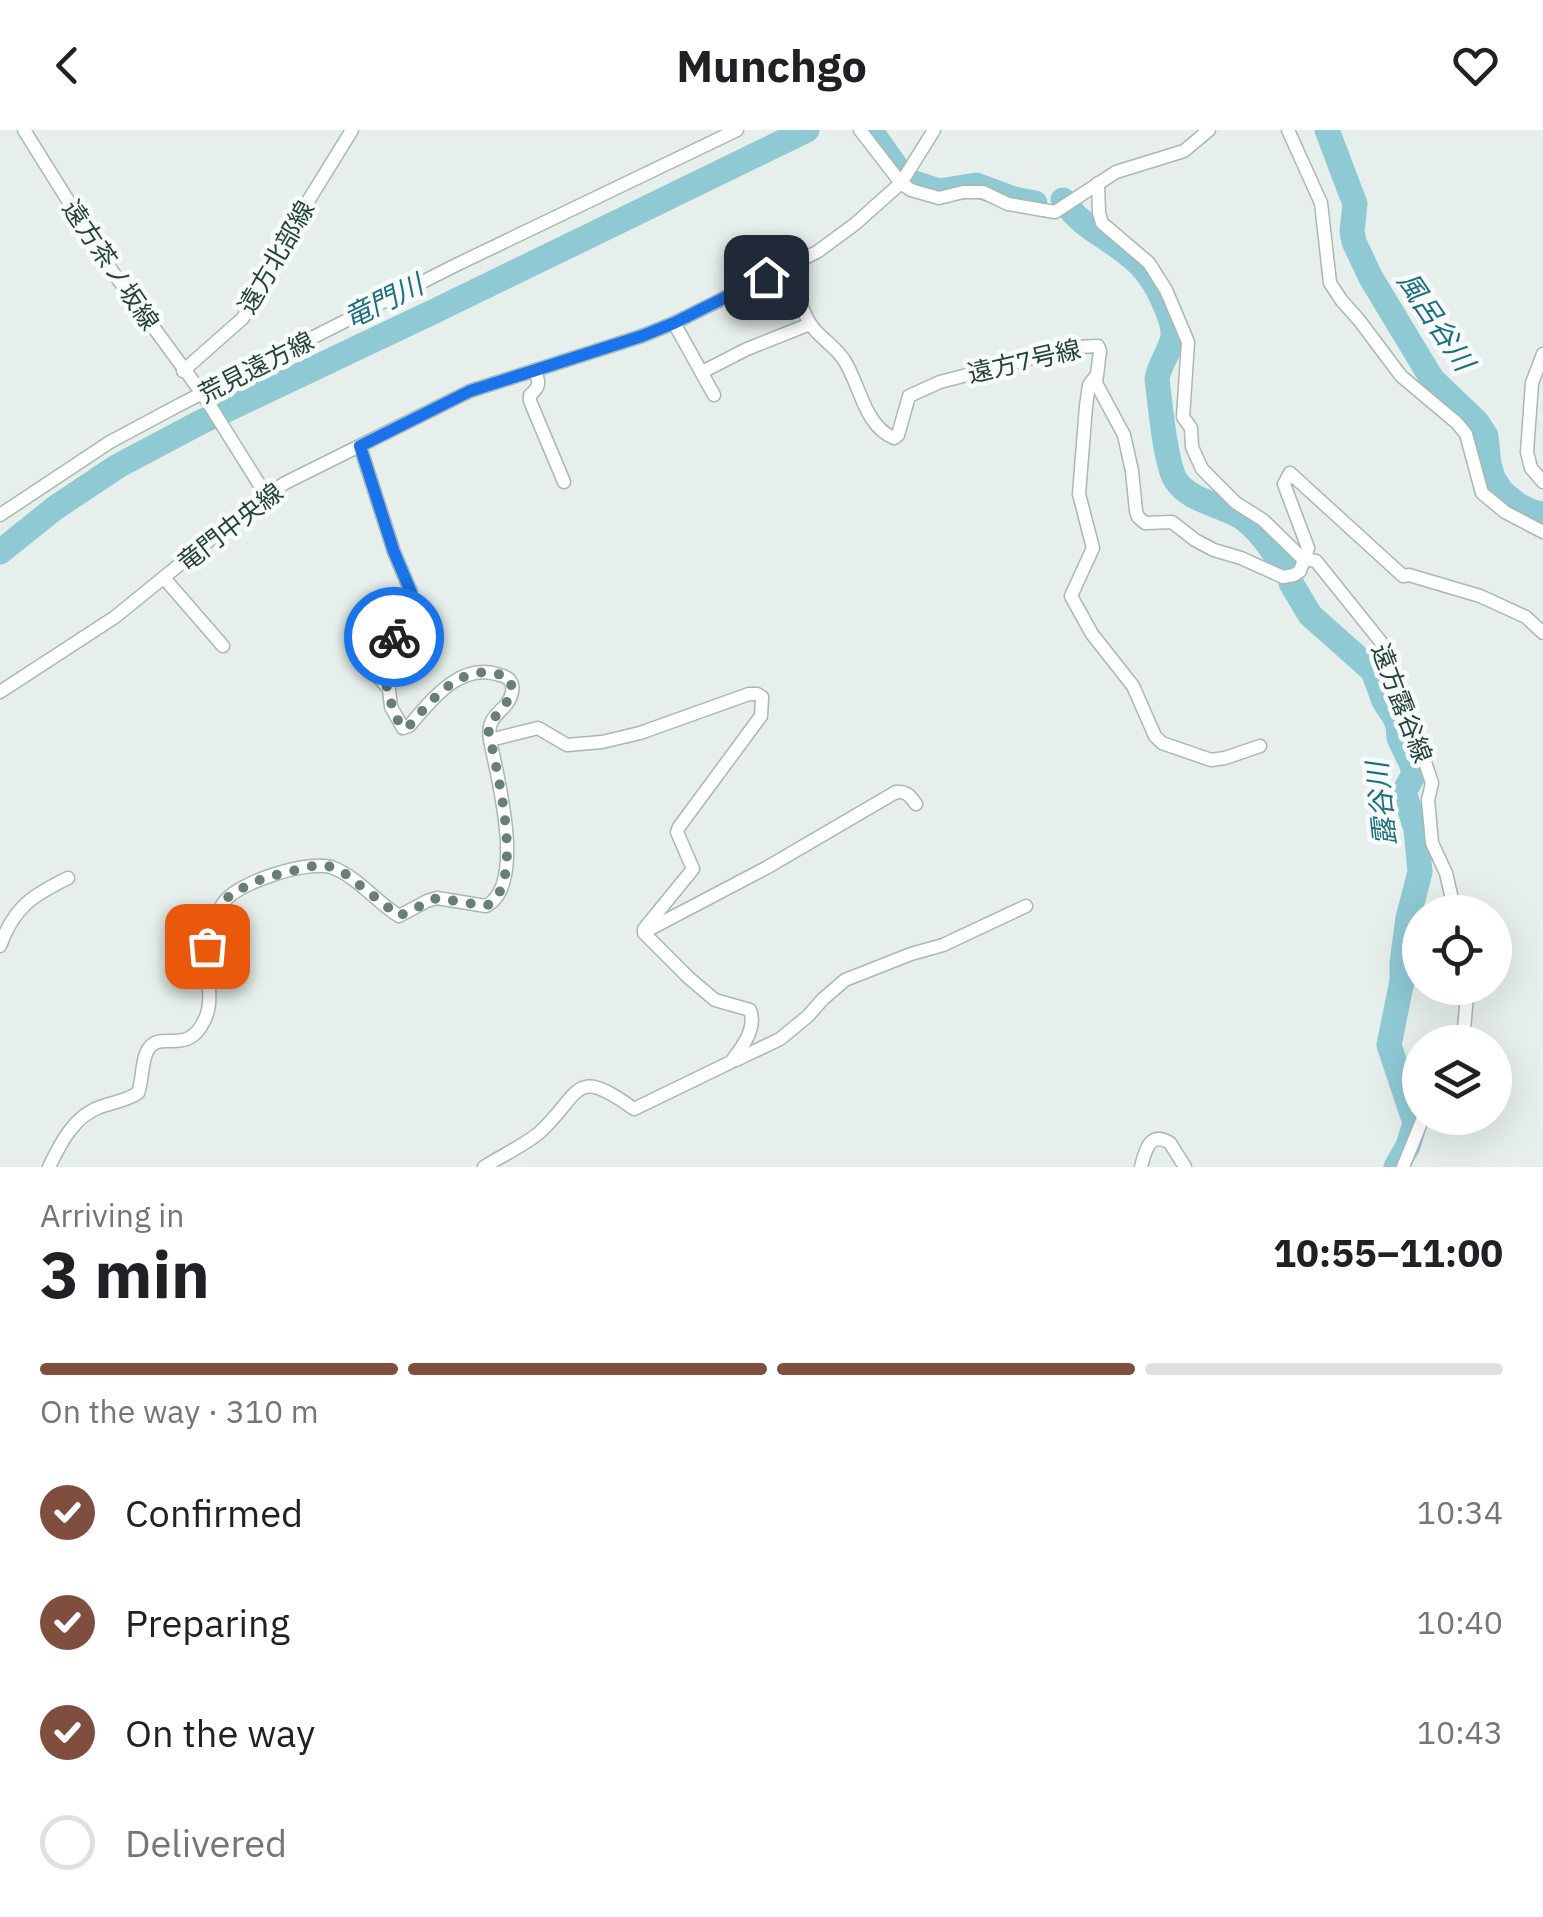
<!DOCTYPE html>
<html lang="en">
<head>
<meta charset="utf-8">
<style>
	:root { --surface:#fff; --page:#f6f6f6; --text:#202124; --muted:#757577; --line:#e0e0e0; --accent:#7f4e3f }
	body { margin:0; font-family:"IBM Plex Sans","Noto Sans JP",sans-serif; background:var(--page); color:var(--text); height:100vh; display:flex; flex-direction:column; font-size:38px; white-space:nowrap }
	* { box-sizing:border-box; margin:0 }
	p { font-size:32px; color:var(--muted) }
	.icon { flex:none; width:55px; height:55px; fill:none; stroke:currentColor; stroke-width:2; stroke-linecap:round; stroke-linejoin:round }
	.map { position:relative; height:1037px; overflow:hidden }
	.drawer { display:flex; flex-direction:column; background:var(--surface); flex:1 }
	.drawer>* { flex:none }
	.tools { position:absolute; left:1402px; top:765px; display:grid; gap:20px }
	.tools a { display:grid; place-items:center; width:110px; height:110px; border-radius:50%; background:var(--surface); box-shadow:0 10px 40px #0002; font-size:50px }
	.pin { position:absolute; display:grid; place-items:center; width:85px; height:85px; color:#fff; margin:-42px; border-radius:20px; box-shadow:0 5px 15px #0006 }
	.courier { position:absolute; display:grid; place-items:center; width:100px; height:100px; margin:-50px; border:8px solid #1a73e8; border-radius:50%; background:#fff; color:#222; box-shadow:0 2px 12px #0007 }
	.summary em { font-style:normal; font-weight:800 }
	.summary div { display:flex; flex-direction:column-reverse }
	.summary { display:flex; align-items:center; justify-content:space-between; height:170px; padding:0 40px }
	h1 { font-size:65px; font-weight:800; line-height:75px }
	.bar { display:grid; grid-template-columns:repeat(4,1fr); gap:15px 10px; align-content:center; height:120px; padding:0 40px }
	.bar i { height:12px; border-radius:8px; background:var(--line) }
	.bar .current { background:var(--accent) }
	.bar p { grid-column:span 4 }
	ol { padding:0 40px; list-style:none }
	li { display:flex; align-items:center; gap:30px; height:110px }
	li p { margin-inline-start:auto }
	li .icon { padding:10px; border-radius:50%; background:var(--accent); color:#fff; stroke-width:4 }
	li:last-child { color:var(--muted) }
	li i { width:55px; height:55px; border:5px solid var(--line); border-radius:50% }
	header { display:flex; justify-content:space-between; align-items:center; height:130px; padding:0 40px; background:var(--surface); font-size:45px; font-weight:800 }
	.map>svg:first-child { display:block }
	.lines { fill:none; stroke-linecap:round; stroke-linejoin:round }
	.river { stroke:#8ec9d4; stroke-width:25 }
	.street-casing { stroke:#a8b8b2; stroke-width:15 }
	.street { stroke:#fff; stroke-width:12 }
	.done { stroke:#687f78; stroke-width:10; stroke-dasharray:0 18 }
	.route { stroke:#1a73e8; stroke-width:12 }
	.labels { text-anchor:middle; stroke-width:9; stroke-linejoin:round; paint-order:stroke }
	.street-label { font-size:25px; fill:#24423a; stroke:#f7fbf9 }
	.water-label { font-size:28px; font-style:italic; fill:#1c6f80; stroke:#f7fbf9 }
</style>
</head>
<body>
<header><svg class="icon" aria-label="back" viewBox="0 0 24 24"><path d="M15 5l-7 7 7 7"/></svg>Munchgo<svg class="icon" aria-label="heart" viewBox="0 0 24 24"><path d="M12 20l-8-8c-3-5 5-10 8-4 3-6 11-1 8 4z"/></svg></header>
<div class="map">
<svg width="1543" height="1037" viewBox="0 0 1543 1037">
	<rect width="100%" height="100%" fill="#e6efeb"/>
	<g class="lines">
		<g class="river">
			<path d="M1327,0L1355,74L1352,101L1354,112L1371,148L1432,249L1477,292L1486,306L1489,334L1493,348L1502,362L1518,375L1532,382L1543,384"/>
			<path d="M873,4L897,38"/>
			<path d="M915,53L939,61L976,55L1014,69L1035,73"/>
			<path d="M1063,70C1080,96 1106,106 1129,125C1146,138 1157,155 1165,175C1169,184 1174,196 1173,206C1171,221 1159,234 1157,249C1160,272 1165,331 1175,349C1188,371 1220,374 1241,387C1260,400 1273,421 1286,440"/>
			<path d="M0,422L55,378L118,336L199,293L439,179L807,0"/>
			<path d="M1291,453L1310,485L1373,541L1384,571L1394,586L1398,595L1399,608L1413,637V646L1404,662L1416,699L1420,742L1408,788L1402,833V851L1389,915L1415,993L1408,1016L1396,1037"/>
		</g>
		<g class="street-casing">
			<g id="street">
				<path d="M24,0L112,141L204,266L266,365"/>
				<path d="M860,0L901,53L911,60L939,68L963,62H983L1008,74L1055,82L1116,42L1184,21L1209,0"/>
				<path d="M1288,0L1321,73L1330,153L1342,171L1359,190L1401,246L1457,293L1466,304L1482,363L1505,382L1543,402"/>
				<path d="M1098,53L1099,83L1102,93L1149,133L1166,160L1188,212L1183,287L1191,298L1192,317L1202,339L1236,373L1263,390L1303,429L1316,431L1381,512L1393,555L1422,623L1432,653L1428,670L1432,713L1446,743L1455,782"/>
				<path d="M785,137C793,154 801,180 811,195C820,208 836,217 844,230C860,254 864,296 894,308L898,305L909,266L940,252L1075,217L1098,216L1100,221L1096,253L1124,305L1132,341L1136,381L1138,387L1145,393L1172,392L1195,410L1214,420L1241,428L1283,447L1294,445L1300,441L1308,418L1284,354L1290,343L1403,446L1409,445L1480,466L1526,487L1543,503"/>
				<path d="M674,193L714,265"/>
				<path d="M1543,224L1532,253L1527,322L1531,338L1543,352"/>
				<path d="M535,240C539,252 541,256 530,265V271L564,352"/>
				<path d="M183,241L243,188L286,107L352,0"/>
				<path d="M702,242L747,219L810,194"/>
				<path d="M1095,247L1089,255L1086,276L1079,364L1093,418L1071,466L1092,504L1133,556L1155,606L1162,613L1211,630L1225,628L1260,616"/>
				<path d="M360,316L394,422L411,462L407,469L414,489L413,493L387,511L368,530L373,541L389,559L391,577L403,598L409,596C432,570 460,531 500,545C509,547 514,553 512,562C508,583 485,582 490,610L538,598L567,615L602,612L640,603L749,564H757L762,567L761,586L679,697L677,702L693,739L644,799V803L689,848L715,870L750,880C757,899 742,917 731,932L634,979C572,934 582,964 539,1003C523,1016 501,1026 484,1037"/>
				<path d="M0,385L110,312L181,274L456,135L737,0"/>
				<path d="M164,448L223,516"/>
				<path d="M0,562L115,487L254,374L285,353L470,261L642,206L674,193L817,122L855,94L901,53L934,0"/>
				<path d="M646,801L766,738L896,662C907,661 910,666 916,674"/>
				<path d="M0,816C14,777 33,765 68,748"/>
				<path d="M1463,912L1467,865L1470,858"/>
				<path d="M736,930L780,909L808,886L823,869L845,850L911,824L943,815L1026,776"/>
				<path d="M49,1037C60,1014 74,986 100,977C113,972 126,971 138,963C143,950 141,929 149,918C162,900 188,927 205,889C216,865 202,839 208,814C211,801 217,781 225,771C239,752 308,730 331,737C357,746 376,772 399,786L427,771L437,768L486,776C527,755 497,646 490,610"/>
				<path d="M1141,1037C1145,1022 1149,1000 1170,1013L1185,1037"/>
				<path d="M1403,1037L1423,988"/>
			</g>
		</g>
		<use href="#street" class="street"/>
	</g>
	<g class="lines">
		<path class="done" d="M207,816L222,774L232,763L264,748L317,735L328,736L343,742L399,786L437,768L486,776C528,756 495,635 488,598C496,580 519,569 509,548C465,528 435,566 409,596L403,598L400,595L392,577L389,559L373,541L368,530L394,507"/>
		<path class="route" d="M394,507C418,490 415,495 407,469L411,462L394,422L360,316L470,261L642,206L674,193L766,147"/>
	</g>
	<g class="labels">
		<g class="street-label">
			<text transform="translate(276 127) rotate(-60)" y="9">遠方北部線</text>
			<text transform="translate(111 135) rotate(56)" y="9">遠方茶ノ坂線</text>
			<text transform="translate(1024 231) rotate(-13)" y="9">遠方7号線</text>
			<text transform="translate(256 237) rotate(-27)" y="9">荒見遠方線</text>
			<text transform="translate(230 397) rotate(-38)" y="9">竜門中央線</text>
			<text transform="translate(1402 573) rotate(69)" y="9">遠方露谷線</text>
		</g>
		<g class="water-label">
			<text transform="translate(383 171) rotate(-26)" y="10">竜門川</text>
			<text transform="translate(1436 191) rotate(56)" y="10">風呂谷川</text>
			<text transform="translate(1381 674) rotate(-96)" y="10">露谷川</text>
		</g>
	</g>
</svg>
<div class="tools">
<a><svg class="icon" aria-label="locate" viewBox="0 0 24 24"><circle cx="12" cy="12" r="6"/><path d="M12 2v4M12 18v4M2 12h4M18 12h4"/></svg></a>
<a><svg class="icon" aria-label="layers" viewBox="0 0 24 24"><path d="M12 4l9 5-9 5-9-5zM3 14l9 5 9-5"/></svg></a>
</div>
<div class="pin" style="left:207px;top:816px;background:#ea580c"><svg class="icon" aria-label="bag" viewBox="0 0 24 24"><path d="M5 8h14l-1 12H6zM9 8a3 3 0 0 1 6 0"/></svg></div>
<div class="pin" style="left:766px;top:147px;background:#1f2937"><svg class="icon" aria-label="home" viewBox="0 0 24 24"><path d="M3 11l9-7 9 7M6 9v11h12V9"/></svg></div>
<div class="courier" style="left:394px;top:507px"><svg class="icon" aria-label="bike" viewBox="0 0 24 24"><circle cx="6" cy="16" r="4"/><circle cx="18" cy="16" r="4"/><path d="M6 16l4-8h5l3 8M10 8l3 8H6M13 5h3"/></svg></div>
</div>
<section class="drawer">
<div class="summary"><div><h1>3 min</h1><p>Arriving in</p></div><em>10:55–11:00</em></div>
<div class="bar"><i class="current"></i><i class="current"></i><i class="current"></i><i></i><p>On the way · 310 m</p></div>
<ol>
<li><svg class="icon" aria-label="check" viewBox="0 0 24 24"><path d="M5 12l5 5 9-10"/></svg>Confirmed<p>10:34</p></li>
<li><svg class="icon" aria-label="check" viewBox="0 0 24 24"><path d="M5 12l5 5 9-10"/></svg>Preparing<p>10:40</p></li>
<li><svg class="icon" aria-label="check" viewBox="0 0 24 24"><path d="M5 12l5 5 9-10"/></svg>On the way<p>10:43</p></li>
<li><i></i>Delivered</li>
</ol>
</section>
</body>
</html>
